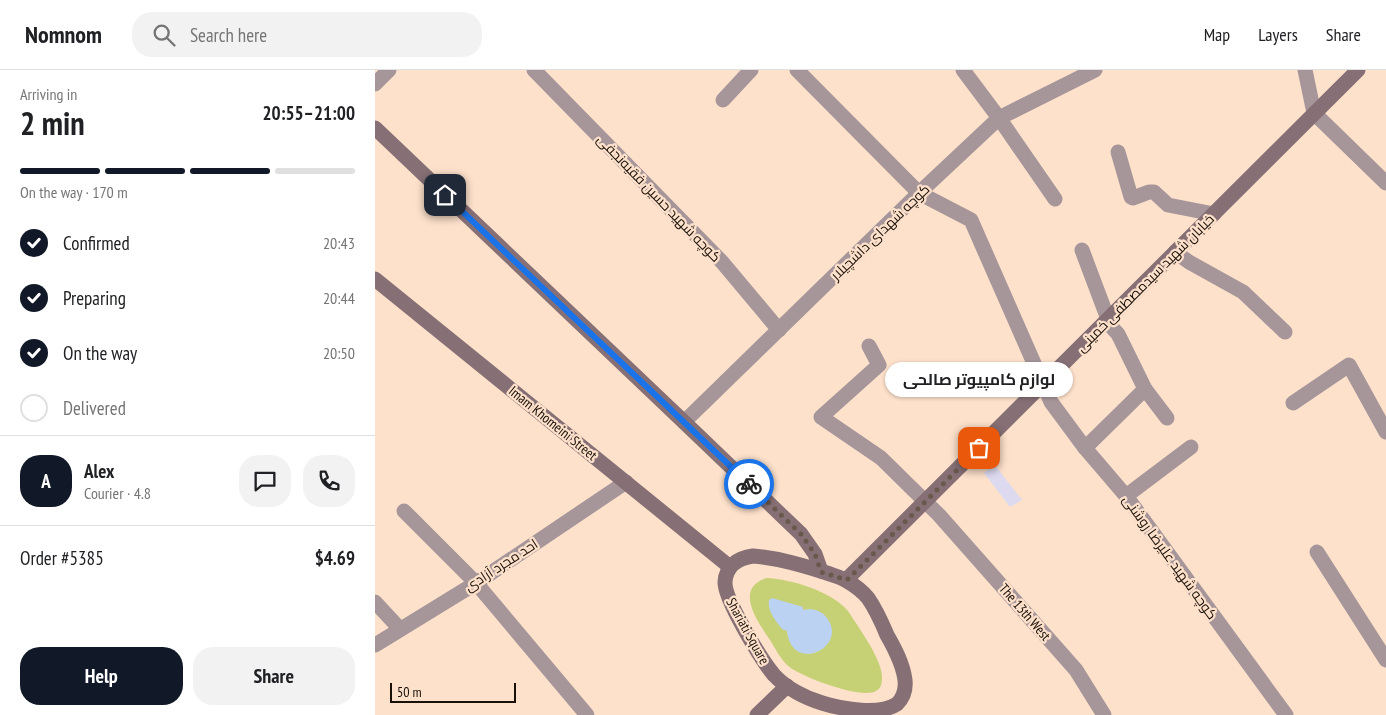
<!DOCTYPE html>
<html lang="en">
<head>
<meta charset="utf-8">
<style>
	:root { --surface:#fff; --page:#f2f2f2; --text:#202124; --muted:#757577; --line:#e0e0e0; --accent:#111827 }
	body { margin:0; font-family:"PT Sans Narrow",Cairo,sans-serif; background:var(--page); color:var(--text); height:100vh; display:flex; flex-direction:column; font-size:19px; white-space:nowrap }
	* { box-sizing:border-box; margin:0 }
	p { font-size:16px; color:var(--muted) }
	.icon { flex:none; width:28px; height:28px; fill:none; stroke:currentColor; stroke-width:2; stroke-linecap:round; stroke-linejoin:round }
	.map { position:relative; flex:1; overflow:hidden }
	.drawer { display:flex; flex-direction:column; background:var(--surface); width:375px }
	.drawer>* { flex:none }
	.scale { position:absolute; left:15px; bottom:12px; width:126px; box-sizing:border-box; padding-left:5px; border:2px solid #191008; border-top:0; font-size:14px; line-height:18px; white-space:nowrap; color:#191008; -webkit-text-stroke:4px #fde1cb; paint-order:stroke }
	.pin { position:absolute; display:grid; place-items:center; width:42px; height:42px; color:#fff; margin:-21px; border-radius:10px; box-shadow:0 2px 8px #0006 }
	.courier { position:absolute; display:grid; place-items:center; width:50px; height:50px; margin:-25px; border:4px solid #1a73e8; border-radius:50%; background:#fff; color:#222; box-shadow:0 1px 6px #0007 }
	.bubble { position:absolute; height:35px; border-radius:18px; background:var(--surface); box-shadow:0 1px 4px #0004; font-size:16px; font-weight:700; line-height:35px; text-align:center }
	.head em { font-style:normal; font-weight:700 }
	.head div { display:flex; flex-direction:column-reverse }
	.head { display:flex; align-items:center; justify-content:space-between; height:85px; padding:0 20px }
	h1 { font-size:32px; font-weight:700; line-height:38px }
	.bar { display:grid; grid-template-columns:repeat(4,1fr); gap:8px 5px; align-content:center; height:60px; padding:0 20px }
	.bar i { height:6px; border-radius:4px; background:var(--line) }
	.bar .active { background:var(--accent) }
	.bar p { grid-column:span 4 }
	.line { display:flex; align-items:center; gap:12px; padding:0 20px; border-top:1px solid var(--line) }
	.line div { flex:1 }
	.round { display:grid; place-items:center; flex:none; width:52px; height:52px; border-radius:20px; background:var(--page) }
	ol { padding:0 20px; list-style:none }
	li { display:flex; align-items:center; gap:15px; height:55px }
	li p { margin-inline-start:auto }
	li .icon { padding:5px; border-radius:50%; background:var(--accent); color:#fff; stroke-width:4 }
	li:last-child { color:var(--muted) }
	li i { width:28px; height:28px; border:2px solid var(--line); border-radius:50% }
	.cta { display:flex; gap:10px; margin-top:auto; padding:10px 20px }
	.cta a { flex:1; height:58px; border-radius:20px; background:var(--accent); color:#fff; font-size:20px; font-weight:700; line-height:58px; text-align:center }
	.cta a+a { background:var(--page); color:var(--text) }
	header { display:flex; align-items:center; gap:30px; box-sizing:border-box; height:70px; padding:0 25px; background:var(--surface); border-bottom:1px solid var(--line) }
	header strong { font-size:24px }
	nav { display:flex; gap:28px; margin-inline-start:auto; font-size:18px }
	.search { width:350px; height:45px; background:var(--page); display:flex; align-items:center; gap:12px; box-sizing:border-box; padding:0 18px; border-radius:20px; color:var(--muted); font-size:19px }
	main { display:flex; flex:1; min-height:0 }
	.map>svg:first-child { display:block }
	.commercial { fill:#dddaf0 }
	.green { fill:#c6d075; fill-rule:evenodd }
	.water { fill:#bbd2f2 }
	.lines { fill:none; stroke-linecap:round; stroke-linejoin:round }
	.street { stroke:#a6969a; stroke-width:15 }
	.secondary { stroke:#867075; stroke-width:15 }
	.done { stroke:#69594c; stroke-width:5; stroke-dasharray:0 9 }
	.route { stroke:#1a73e8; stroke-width:6 }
	.labels { text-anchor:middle; stroke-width:4.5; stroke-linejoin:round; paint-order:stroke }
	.street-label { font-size:14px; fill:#191008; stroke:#fde1cb }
</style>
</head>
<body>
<header>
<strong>Nomnom</strong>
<div class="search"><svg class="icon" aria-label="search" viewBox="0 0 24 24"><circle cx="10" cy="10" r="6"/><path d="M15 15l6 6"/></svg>Search here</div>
<nav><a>Map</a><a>Layers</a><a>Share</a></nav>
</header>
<main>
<section class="drawer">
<div class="head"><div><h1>2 min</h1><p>Arriving in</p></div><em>20:55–21:00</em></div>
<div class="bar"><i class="active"></i><i class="active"></i><i class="active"></i><i></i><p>On the way · 170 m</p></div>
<ol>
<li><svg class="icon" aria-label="check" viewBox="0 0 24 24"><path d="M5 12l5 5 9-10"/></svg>Confirmed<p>20:43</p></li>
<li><svg class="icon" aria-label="check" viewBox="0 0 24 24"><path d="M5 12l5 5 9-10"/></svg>Preparing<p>20:44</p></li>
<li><svg class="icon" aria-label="check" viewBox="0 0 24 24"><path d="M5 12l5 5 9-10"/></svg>On the way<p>20:50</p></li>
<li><i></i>Delivered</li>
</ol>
<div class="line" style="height:90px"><b class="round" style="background:var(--accent);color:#fff">A</b><div><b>Alex</b><p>Courier · 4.8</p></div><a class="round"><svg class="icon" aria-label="chat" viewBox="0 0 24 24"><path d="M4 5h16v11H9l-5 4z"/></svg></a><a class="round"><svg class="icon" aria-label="phone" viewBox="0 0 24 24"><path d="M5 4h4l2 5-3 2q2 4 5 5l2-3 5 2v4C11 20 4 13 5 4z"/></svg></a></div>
<div class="line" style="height:65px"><div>Order #5385</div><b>$4.69</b></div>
<div class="cta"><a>Help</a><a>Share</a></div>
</section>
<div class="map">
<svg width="1011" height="645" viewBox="0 0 1011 645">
	<rect width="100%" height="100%" fill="#fde1cb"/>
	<path class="commercial" d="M619,394L647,430L635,437L609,403Z"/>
	<path class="green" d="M392,508C416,509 458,522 473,541C483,557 508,590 507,608C507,613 506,619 501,621C487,630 423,606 412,595C405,588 400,578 395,570C383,552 358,518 392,508ZM428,537L427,540C438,539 448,540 453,551C455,556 457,560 456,566C453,579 434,590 424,579C417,573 413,570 412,561Z"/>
	<path class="water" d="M397,528L428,537V540C437,538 446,540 452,548C474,577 417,605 412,561L407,559C401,551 392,541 394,530Z"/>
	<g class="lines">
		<g class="street">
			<path d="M159,0L347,192L404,260"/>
			<path d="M422,0L544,123L596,150L676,332L710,378L751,426L911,645"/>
			<path d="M588,0L624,48L680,129"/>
			<path d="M930,0L939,43L1011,113"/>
			<path d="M0,14L14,0"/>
			<path d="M348,30L376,0"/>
			<path d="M743,82L756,127L758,128L774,122H779L793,135L839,144"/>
			<path d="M707,180L733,249"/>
			<path d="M800,182L814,192L868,222L910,262"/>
			<path d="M731,251L743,264L770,319L792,348"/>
			<path d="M494,276L504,295L446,347L506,388L564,445L701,600L729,645"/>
			<path d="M918,333L974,295L1011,362"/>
			<path d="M309,352L544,123L624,48L720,0"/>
			<path d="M710,378L770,319"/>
			<path d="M751,426L816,377"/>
			<path d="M29,441L101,513L212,645"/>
			<path d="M942,482L1011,590"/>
			<path d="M0,532L25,559"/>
			<path d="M0,575L101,513L251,412"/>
		</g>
		<g class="secondary">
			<path d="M0,58L309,352L426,464L440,484L446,501"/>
			<path d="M0,209L355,497"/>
			<path d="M378,486C404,488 430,496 455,504C460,506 467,508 472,511C479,515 488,522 493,528C500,538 507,553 512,565C520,579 528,594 530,610C531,619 528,628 522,634C505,645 469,640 447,633C430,628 411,618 399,605C387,591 349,529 350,512C351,496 363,488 378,486Z"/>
			<path d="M471,510L983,0"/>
			<path d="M382,645L412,616"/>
		</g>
	</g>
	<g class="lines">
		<path class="done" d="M374,414L426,464L440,484L446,502L472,510L604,378"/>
		<path class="route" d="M70,125L374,414"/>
	</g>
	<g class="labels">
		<g class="street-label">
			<text transform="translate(284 128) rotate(46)" y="5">کوچه شهید حسین فقیه‌نجفی</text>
			<text transform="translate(505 162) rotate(-44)" y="5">کوچه شهدای داشچیلار</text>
			<text transform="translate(770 213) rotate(-45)" y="5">خیابان شهید سیدمصطفی خمینی</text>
			<text transform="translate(178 353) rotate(39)" y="5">Imam Khomeini Street</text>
			<text transform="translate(795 487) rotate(54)" y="5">کوچه شهید علیرضا روشنی</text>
			<text transform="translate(126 495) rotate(-33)" y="5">احد مجرد آزادی</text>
			<text transform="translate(650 542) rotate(49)" y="5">The 13th West</text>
			<text transform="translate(373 561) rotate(61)" y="5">Shariati Square</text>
		</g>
	</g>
</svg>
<div class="scale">50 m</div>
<div class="pin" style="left:604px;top:378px;background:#ea580c"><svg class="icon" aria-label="bag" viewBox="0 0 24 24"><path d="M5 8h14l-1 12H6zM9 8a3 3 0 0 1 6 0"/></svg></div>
<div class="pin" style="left:70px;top:125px;background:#1f2937"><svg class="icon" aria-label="home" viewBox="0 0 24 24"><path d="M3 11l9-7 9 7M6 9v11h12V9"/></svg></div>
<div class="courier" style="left:374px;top:414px"><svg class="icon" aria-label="bike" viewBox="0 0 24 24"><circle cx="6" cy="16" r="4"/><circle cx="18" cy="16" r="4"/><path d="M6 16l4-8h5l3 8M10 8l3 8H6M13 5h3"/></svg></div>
<div class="bubble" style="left:510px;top:292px;width:188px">لوازم کامپیوتر صالحی</div>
</div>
</main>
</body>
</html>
